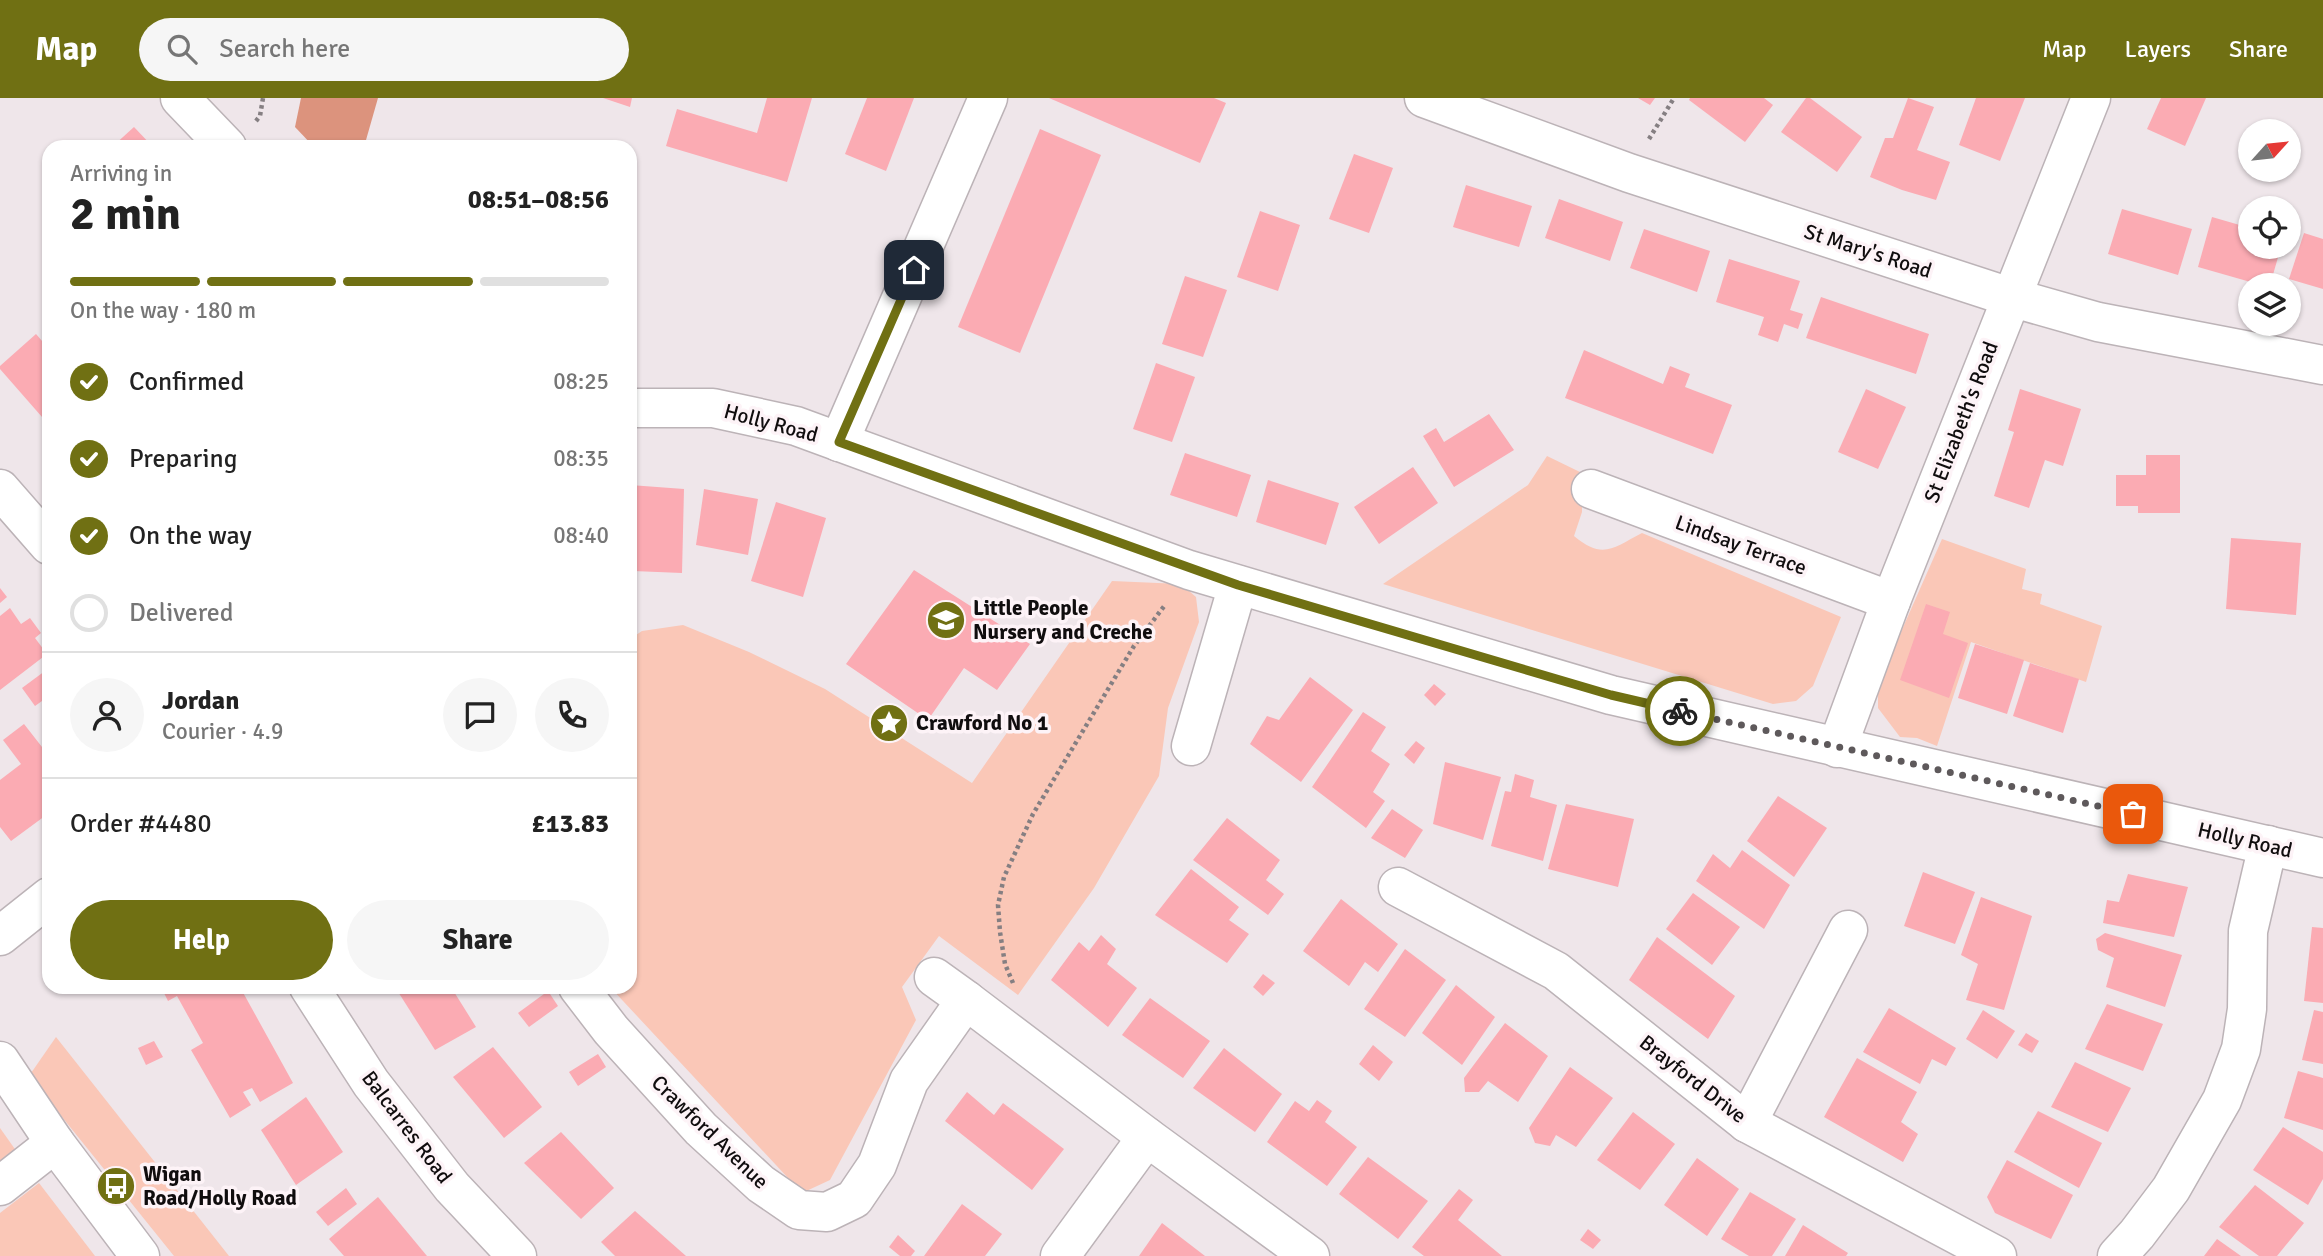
<!DOCTYPE html>
<html lang="en">
<head>
<meta charset="utf-8">
<style>
	:root { --surface:#fff; --page:#f6f6f6; --text:#222; --muted:#767676; --line:#e0e0e0; --accent:#707013 }
	body { margin:0; font-family:Signika,sans-serif; background:var(--page); color:var(--text); height:100vh; display:flex; flex-direction:column; font-size:26px; white-space:nowrap }
	* { box-sizing:border-box; margin:0 }
	p { font-size:23px; color:var(--muted) }
	.icon { flex:none; width:38px; height:38px; fill:none; stroke:currentColor; stroke-width:2; stroke-linecap:round; stroke-linejoin:round }
	.map { position:relative; flex:1; overflow:hidden }
	.sheet { position:absolute; left:42px; top:42px; width:595px; height:854px; display:flex; flex-direction:column; background:var(--surface); border-radius:21px; box-shadow:0 2px 5px #0004 }
	.sheet>* { flex:none }
	.needle { width:46px; rotate:63deg }
	.tools { position:absolute; left:2238px; top:21px; display:grid; gap:14px }
	.tools a { display:grid; place-items:center; width:63px; height:63px; border-radius:50%; background:var(--surface); box-shadow:0 2px 5px #0004; font-size:35px }
	.pin { position:absolute; display:grid; place-items:center; width:60px; height:60px; color:#fff; margin:-30px; border-radius:14px; box-shadow:0 4px 10px #0006 }
	.courier { position:absolute; display:grid; place-items:center; width:70px; height:70px; margin:-35px; border:5px solid #707013; border-radius:50%; background:#fff; color:#222; box-shadow:0 2px 9px #0007 }
	.headline em { font-style:normal; font-weight:800 }
	.headline div { display:flex; flex-direction:column-reverse }
	.headline { display:flex; align-items:center; justify-content:space-between; height:119px; padding:0 28px }
	h1 { font-size:46px; font-weight:800; line-height:52px }
	.bar { display:grid; grid-template-columns:repeat(4,1fr); gap:10px 7px; align-content:center; height:84px; padding:0 28px }
	.bar i { height:9px; border-radius:5px; background:var(--line) }
	.bar .active { background:var(--accent) }
	.bar p { grid-column:span 4 }
	.line { display:flex; align-items:center; gap:18px; padding:0 28px; border-top:2px solid var(--line) }
	.line div { flex:1 }
	.round { display:grid; place-items:center; flex:none; width:74px; height:74px; border-radius:37px; background:var(--page) }
	ol { padding:0 28px; list-style:none }
	li { display:flex; align-items:center; gap:21px; height:77px }
	li p { margin-inline-start:auto }
	li .icon { padding:7px; border-radius:50%; background:var(--accent); color:#fff; stroke-width:4 }
	li:last-child { color:var(--muted) }
	li i { width:38px; height:38px; border:4px solid var(--line); border-radius:50% }
	.cta { display:flex; gap:14px; margin-top:auto; padding:14px 28px }
	.cta a { flex:1; height:80px; border-radius:42px; background:var(--accent); color:#fff; font-size:28px; font-weight:800; line-height:80px; text-align:center }
	.cta a+a { background:var(--page); color:var(--text) }
	header { display:flex; align-items:center; gap:42px; box-sizing:border-box; height:98px; padding:0 35px; background:var(--accent); color:#fff }
	header strong { font-size:33px }
	nav { display:flex; gap:38px; margin-inline-start:auto; font-size:24px }
	.search { width:490px; height:63px; background:var(--page); display:flex; align-items:center; gap:18px; box-sizing:border-box; padding:0 24px; border-radius:38px; color:var(--muted); font-size:26px }
	.map>svg:first-child { display:block }
	.green { fill:#fac7b7 }
	.forest { fill:#dc937d }
	.building { fill:#fbabb3 }
	.lines { fill:none; stroke-linecap:round; stroke-linejoin:round }
	.minor-casing { stroke:#bcb3b7; stroke-width:41 }
	.major-casing { stroke:#bcb3b7; stroke-width:41 }
	.path { stroke:#857f82; stroke-width:4.5; stroke-dasharray:3.5 3.5; stroke-linecap:butt }
	.minor { stroke:#fff; stroke-width:38 }
	.major { stroke:#fff; stroke-width:38 }
	.done { stroke:#5e595b; stroke-width:7; stroke-dasharray:0 12.6 }
	.route { stroke:#707013; stroke-width:9 }
	.labels { text-anchor:middle; stroke-width:7; stroke-linejoin:round; paint-order:stroke }
	.street-label { font-size:21px; fill:#100d0e; stroke:#fdf3f7 }
	.poi-label { font-size:21px; font-weight:bold; fill:#100d0e; stroke:#fdf3f7; text-anchor:start }
</style>
</head>
<body>
<header>
<strong>Map</strong>
<div class="search"><svg class="icon" aria-label="search" viewBox="0 0 24 24"><circle cx="10" cy="10" r="6"/><path d="M15 15l6 6"/></svg>Search here</div>
<nav><a>Map</a><a>Layers</a><a>Share</a></nav>
</header>
<div class="map">
<svg width="2323" height="1158" viewBox="0 0 2323 1158">
	<rect width="100%" height="100%" fill="#efe6ea"/>
	<g class="green">
		<path d="M1547,358L1582,375V414L1574,438C1603,462 1613,450 1642,435L1841,519L1813,588L1796,603L1773,606L1383,486L1528,387Z"/>
		<path d="M1942,441L2026,471L2022,491L2042,496L2040,506L2102,528L2086,584L1971,544L1937,648L1917,640L1900,639L1878,610V586Z"/>
		<path d="M1112,483L1181,486L1196,499L1199,524L1168,610L1159,678L1094,790L1018,897L939,838L902,889L916,922L830,1082L802,1095L610,889H630V541L642,533L683,527L749,554L825,591L972,685Z"/>
		<path d="M56,939L229,1158H174L29,978Z"/>
		<path d="M0,1030L17,1054L0,1067Z"/>
		<path d="M39,1085L95,1158H0V1115Z"/>
	</g>
	<path class="forest" d="M301,0H378L364,49H314L295,29Z"/>
	<g class="building">
		<path d="M603,0H632L630,9Z"/>
		<path d="M767,0H812L787,84L666,48L677,11L757,35Z"/>
		<path d="M867,0H914L886,73L845,56Z"/>
		<path d="M1049,0H1214L1226,5L1200,65Z"/>
		<path d="M1638,0H1655L1650,7Z"/>
		<path d="M1690,0H1764L1773,7L1745,44L1689,2Z"/>
		<path d="M1806,0H1810L1862,39L1837,74L1781,34Z"/>
		<path d="M1908,0L1934,9L1917,52L1950,64L1936,102L1902,92L1870,79L1885,40H1893Z"/>
		<path d="M1976,0H2025L2000,63L1959,47Z"/>
		<path d="M2161,0H2206L2185,48L2147,31Z"/>
		<path d="M134,29L153,49H112Z"/>
		<path d="M1040,31L1101,57L1020,255L958,229Z"/>
		<path d="M1354,56L1393,70L1369,135L1329,121Z"/>
		<path d="M1466,87L1532,108L1519,149L1453,129Z"/>
		<path d="M1559,101L1623,124L1610,163L1545,140Z"/>
		<path d="M2122,111L2192,131L2178,177L2108,156Z"/>
		<path d="M1260,113L1300,127L1278,193L1237,179Z"/>
		<path d="M2212,119L2250,130V149H2281L2270,187H2261L2198,169Z"/>
		<path d="M1644,131L1710,153L1697,194L1630,170Z"/>
		<path d="M2304,135L2323,141V191L2289,181Z"/>
		<path d="M1729,161L1800,183L1790,212L1803,216L1798,231L1784,226L1778,244L1758,237L1764,219L1716,204Z"/>
		<path d="M1185,178L1227,192L1203,259L1162,246Z"/>
		<path d="M1821,199L1929,236L1916,276L1806,240Z"/>
		<path d="M36,236L49,251V327L0,271V268Z"/>
		<path d="M1584,252L1663,286L1670,268L1690,276L1685,289L1732,307L1713,356L1565,300Z"/>
		<path d="M1156,265L1195,279L1172,344L1133,331Z"/>
		<path d="M1866,291L1906,309L1878,371L1838,354Z"/>
		<path d="M2020,291L2081,311L2063,368L2045,362L2029,410L1994,398L2014,334L2008,332Z"/>
		<path d="M1489,316L1514,352L1454,389L1423,338L1436,330L1444,344Z"/>
		<path d="M1185,355L1251,377L1237,419L1170,397Z"/>
		<path d="M2146,357H2180V415H2138V408H2116V377H2146Z"/>
		<path d="M1413,369L1438,405L1379,446L1354,409Z"/>
		<path d="M1268,382L1339,405L1326,447L1256,424Z"/>
		<path d="M630,387L684,391L682,475L633,473Z"/>
		<path d="M704,391L758,401L748,457L696,447Z"/>
		<path d="M776,404L826,420L803,499L751,483Z"/>
		<path d="M2231,440L2301,445L2296,517L2226,511Z"/>
		<path d="M914,472L1030,546L997,592L964,570L928,622L846,566Z"/>
		<path d="M0,490L7,499L0,505Z"/>
		<path d="M1926,506L1950,514L1943,536L1968,545L1949,600L1900,582Z"/>
		<path d="M10,510L21,526L30,520L41,535L35,540L47,556L0,592V518Z"/>
		<path d="M1975,546L2024,562L2007,616L1958,600Z"/>
		<path d="M2030,565L2079,581L2063,635L2013,618Z"/>
		<path d="M49,570V598L35,608L22,590Z"/>
		<path d="M1310,579L1353,612L1301,684L1250,646L1267,618L1279,622Z"/>
		<path d="M1434,586L1446,596L1435,608L1424,597Z"/>
		<path d="M1363,614L1386,629L1371,653L1390,666L1373,694L1385,703L1366,730L1312,689Z"/>
		<path d="M24,626L42,649L49,643V715L11,743L0,729V682L21,666L3,642Z"/>
		<path d="M1416,643L1425,650L1414,666L1404,657Z"/>
		<path d="M1445,664L1501,679L1483,742L1433,726Z"/>
		<path d="M1515,676L1534,682L1530,699L1557,707L1543,763L1491,748L1505,693L1511,694Z"/>
		<path d="M1778,698L1827,730L1794,779L1747,743Z"/>
		<path d="M1566,706L1634,721L1618,789L1548,771Z"/>
		<path d="M1392,711L1423,732L1405,760L1371,740Z"/>
		<path d="M1227,720L1280,762L1266,782L1284,796L1268,817L1193,762Z"/>
		<path d="M1742,752L1790,787L1764,831L1696,783L1713,756L1730,770Z"/>
		<path d="M1191,771L1239,809L1229,822L1249,836L1227,865L1155,817Z"/>
		<path d="M1923,774L1975,794L1955,846L1904,828Z"/>
		<path d="M2128,776L2188,789L2174,839L2103,825L2107,802L2119,804Z"/>
		<path d="M1693,795L1740,829L1712,867L1666,831Z"/>
		<path d="M1981,799L2032,818L2004,912L1966,902L1978,866L1961,857Z"/>
		<path d="M1341,801L1398,846L1378,874L1365,864L1349,888L1303,853Z"/>
		<path d="M2312,829L2323,830V905L2304,903Z"/>
		<path d="M2105,835L2182,857L2165,909L2106,889L2114,860L2098,852L2096,841Z"/>
		<path d="M1101,837L1116,851L1107,866L1137,890L1108,929L1051,882L1079,844L1089,853Z"/>
		<path d="M1657,839L1735,898L1708,941L1629,882Z"/>
		<path d="M1405,851L1446,882L1405,939L1364,911Z"/>
		<path d="M1263,876L1275,885L1263,898L1253,889Z"/>
		<path d="M1456,887L1495,919L1462,967L1422,935Z"/>
		<path d="M161,889H240L293,985L260,1004L252,990L243,994L251,1007L230,1020L191,952L203,945L177,898L168,903Z"/>
		<path d="M395,889H451L476,929L435,952Z"/>
		<path d="M548,893L558,908L529,929L518,915Z"/>
		<path d="M1150,900L1210,943L1183,980L1122,937Z"/>
		<path d="M2107,906L2163,926L2143,973L2085,951Z"/>
		<path d="M1889,910L1956,950L1946,968L1932,961L1920,986L1863,954Z"/>
		<path d="M1983,912L2015,933L1997,961L1966,941Z"/>
		<path d="M2314,912L2323,914V966L2302,962Z"/>
		<path d="M1505,925L1548,958L1518,1004L1488,983L1479,994H1465L1464,980Z"/>
		<path d="M2026,935L2039,943L2032,955L2018,947Z"/>
		<path d="M154,943L163,959L146,967L138,950Z"/>
		<path d="M1373,947L1393,964L1379,983L1359,966Z"/>
		<path d="M493,949L542,1009L504,1040L453,979Z"/>
		<path d="M1224,950L1282,996L1255,1034L1193,990Z"/>
		<path d="M598,956L606,969L578,988L569,974Z"/>
		<path d="M1857,960L1917,994L1901,1024L1918,1036L1903,1064L1824,1019Z"/>
		<path d="M2075,964L2131,990L2108,1034L2051,1009Z"/>
		<path d="M1570,969L1613,1000L1576,1049L1556,1037L1550,1048L1535,1045L1529,1030Z"/>
		<path d="M2298,973L2323,980V1032L2284,1020Z"/>
		<path d="M967,994L994,1017L1003,1005L1064,1051L1032,1092L945,1023Z"/>
		<path d="M306,999L343,1054L296,1087L261,1032Z"/>
		<path d="M1317,1002L1332,1013L1325,1024L1357,1049L1327,1088L1267,1044L1295,1003L1309,1013Z"/>
		<path d="M2038,1013L2102,1045L2079,1090L2014,1054Z"/>
		<path d="M1633,1014L1675,1046L1640,1092L1597,1062Z"/>
		<path d="M2283,1029L2323,1054V1081L2308,1107L2253,1072Z"/>
		<path d="M561,1034L614,1090L581,1121L524,1065Z"/>
		<path d="M1368,1059L1428,1103L1398,1141L1339,1096Z"/>
		<path d="M1697,1060L1739,1091L1707,1138L1664,1107Z"/>
		<path d="M2007,1062L2073,1097L2051,1141L1995,1115L1987,1099Z"/>
		<path d="M2255,1087L2304,1125L2277,1158H2259L2219,1129Z"/>
		<path d="M346,1090L357,1106L328,1128L316,1114Z"/>
		<path d="M1459,1091L1473,1102L1458,1122L1502,1158H1424L1412,1149Z"/>
		<path d="M1750,1094L1796,1121L1772,1158H1749L1721,1141Z"/>
		<path d="M378,1099L427,1158H344L329,1141Z"/>
		<path d="M962,1106L1002,1136L985,1158H924Z"/>
		<path d="M635,1113L686,1158H615L601,1144Z"/>
		<path d="M1162,1125L1205,1158H1139Z"/>
		<path d="M1803,1127L1848,1155L1846,1158H1785Z"/>
		<path d="M1588,1131L1601,1142L1593,1151L1580,1142Z"/>
		<path d="M898,1137L915,1153L911,1158H900L889,1149Z"/>
		<path d="M2217,1141L2241,1158H2204Z"/>
	</g>
	<g class="lines">
		<g class="minor-casing">
			<g id="minor">
				<path d="M180,0L227,49"/>
				<path d="M1424,0L1629,75L2010,199L2098,224L2323,267"/>
				<path d="M630,310H713L796,328L1189,472L1611,597L2323,760"/>
				<path d="M839,344L988,0"/>
				<path d="M0,391L49,447"/>
				<path d="M1591,391L1891,503"/>
				<path d="M1191,648L1238,487"/>
				<path d="M1837,650L1891,503L2091,0"/>
				<path d="M1398,789L1556,873L1747,1025L1997,1158"/>
				<path d="M0,838L49,799"/>
				<path d="M934,879L966,902"/>
				<path d="M309,889L371,985L452,1089L517,1158"/>
				<path d="M578,889L611,932L701,1031L761,1086L799,1112L827,1114L854,1101L877,1067L909,983L966,902L1147,1039L1310,1158"/>
				<path d="M1747,1025L1848,832"/>
				<path d="M0,1088L55,1045"/>
				<path d="M1060,1158L1147,1039"/>
				<path d="M2117,1158L2137,1136L2171,1091L2222,1002L2241,951L2247,911L2248,833L2268,747"/>
			</g>
		</g>
		<g class="major-casing">
			<path id="major" d="M0,963L55,1045L140,1158"/>
		</g>
		<g class="path">
			<path d="M256,23L260,18L263,0"/>
			<path d="M1649,41L1674,0"/>
			<path d="M1013,885L1005,866L1000,834L998,807L1004,779L1033,716L1134,548L1165,507"/>
		</g>
		<use href="#minor" class="minor"/>
		<use href="#major" class="major"/>
	</g>
	<g class="lines">
		<path class="done" d="M1680,613L2133,716"/>
		<path class="route" d="M914,172L839,344L1238,487L1611,597L1680,613"/>
	</g>
	<defs>
		<g id="school-disc" transform="scale(2.0125)"><circle r="9.5" fill="#707013" stroke="#fdf3f7"/><path d="M0-5L7-2L0 1L-7-2ZM-4 1L0 2.5L4 1V4Q0 6-4 4Z" fill="#fff"/></g>
		<g id="sight-disc" transform="scale(2.0125)"><circle r="9.5" fill="#707013" stroke="#fdf3f7"/><path d="M0-6L1.8-2.2L6-1.7L2.9 1.2L3.7 5.4L0 3.3L-3.7 5.4L-2.9 1.2L-6-1.7L-1.8-2.2Z" fill="#fff"/></g>
		<g id="bus-disc" transform="scale(2.0125)"><circle r="9.5" fill="#707013" stroke="#fdf3f7"/><path d="M-5-6H5V4H4V6H2V4H-2V6H-4V4H-5ZM-3.5-4V0h7V-4ZM-3.5 1.2v1.5H-2V1.2ZM2 1.2v1.5H3.5V1.2Z" fill="#fff"/></g>
	</defs>
	<g fill-rule="evenodd">
		<use href="#school-disc" x="946" y="522"/>
		<use href="#sight-disc" x="889" y="625"/>
		<use href="#bus-disc" x="116" y="1088"/>
	</g>
	<g class="labels">
		<g class="street-label">
			<text transform="translate(1868 153) rotate(18)" y="7">St Mary's Road</text>
			<text transform="translate(1961 324) rotate(-69)" y="7">St Elizabeth's Road</text>
			<text transform="translate(771 325) rotate(15)" y="7">Holly Road</text>
			<text transform="translate(1741 447) rotate(20)" y="7">Lindsay Terrace</text>
			<text transform="translate(2245 742) rotate(13)" y="7">Holly Road</text>
			<text transform="translate(1693 981) rotate(38)" y="7">Brayford Drive</text>
			<text transform="translate(407 1029) rotate(53)" y="7">Balcarres Road</text>
			<text transform="translate(710 1034) rotate(44)" y="7">Crawford Avenue</text>
		</g>
		<g class="poi-label">
			<text x="973" y="517">Little People<tspan x="973" dy="24">Nursery and Creche</tspan></text>
			<text x="916" y="632">Crawford No 1</text>
			<text x="143" y="1083">Wigan<tspan x="143" dy="24">Road/Holly Road</tspan></text>
		</g>
	</g>
</svg>
<div class="tools">
<a><svg class="needle" viewBox="-14 -14 28 28"><path d="M0-13l5 13h-10z" fill="#e53935"/><path d="M0 13l5-13h-10z" fill="#767676"/></svg></a>
<a><svg class="icon" aria-label="locate" viewBox="0 0 24 24"><circle cx="12" cy="12" r="6"/><path d="M12 2v4M12 18v4M2 12h4M18 12h4"/></svg></a>
<a><svg class="icon" aria-label="layers" viewBox="0 0 24 24"><path d="M12 4l9 5-9 5-9-5zM3 14l9 5 9-5"/></svg></a>
</div>
<div class="pin" style="left:2133px;top:716px;background:#ea580c"><svg class="icon" aria-label="bag" viewBox="0 0 24 24"><path d="M5 8h14l-1 12H6zM9 8a3 3 0 0 1 6 0"/></svg></div>
<div class="pin" style="left:914px;top:172px;background:#1f2937"><svg class="icon" aria-label="home" viewBox="0 0 24 24"><path d="M3 11l9-7 9 7M6 9v11h12V9"/></svg></div>
<div class="courier" style="left:1680px;top:613px"><svg class="icon" aria-label="bike" viewBox="0 0 24 24"><circle cx="6" cy="16" r="4"/><circle cx="18" cy="16" r="4"/><path d="M6 16l4-8h5l3 8M10 8l3 8H6M13 5h3"/></svg></div>
<section class="sheet">
<div class="headline"><div><h1>2 min</h1><p>Arriving in</p></div><em>08:51–08:56</em></div>
<div class="bar"><i class="active"></i><i class="active"></i><i class="active"></i><i></i><p>On the way · 180 m</p></div>
<ol>
<li><svg class="icon" aria-label="check" viewBox="0 0 24 24"><path d="M5 12l5 5 9-10"/></svg>Confirmed<p>08:25</p></li>
<li><svg class="icon" aria-label="check" viewBox="0 0 24 24"><path d="M5 12l5 5 9-10"/></svg>Preparing<p>08:35</p></li>
<li><svg class="icon" aria-label="check" viewBox="0 0 24 24"><path d="M5 12l5 5 9-10"/></svg>On the way<p>08:40</p></li>
<li><i></i>Delivered</li>
</ol>
<div class="line" style="height:126px"><a class="round"><svg class="icon" aria-label="person" viewBox="0 0 24 24"><circle cx="12" cy="8" r="4"/><path d="M4 21q1-7 8-7t8 7"/></svg></a><div><b>Jordan</b><p>Courier · 4.9</p></div><a class="round"><svg class="icon" aria-label="chat" viewBox="0 0 24 24"><path d="M4 5h16v11H9l-5 4z"/></svg></a><a class="round"><svg class="icon" aria-label="phone" viewBox="0 0 24 24"><path d="M5 4h4l2 5-3 2q2 4 5 5l2-3 5 2v4C11 20 4 13 5 4z"/></svg></a></div>
<div class="line" style="height:91px"><div>Order #4480</div><b>£13.83</b></div>
<div class="cta"><a>Help</a><a>Share</a></div>
</section>
</div>
</body>
</html>
